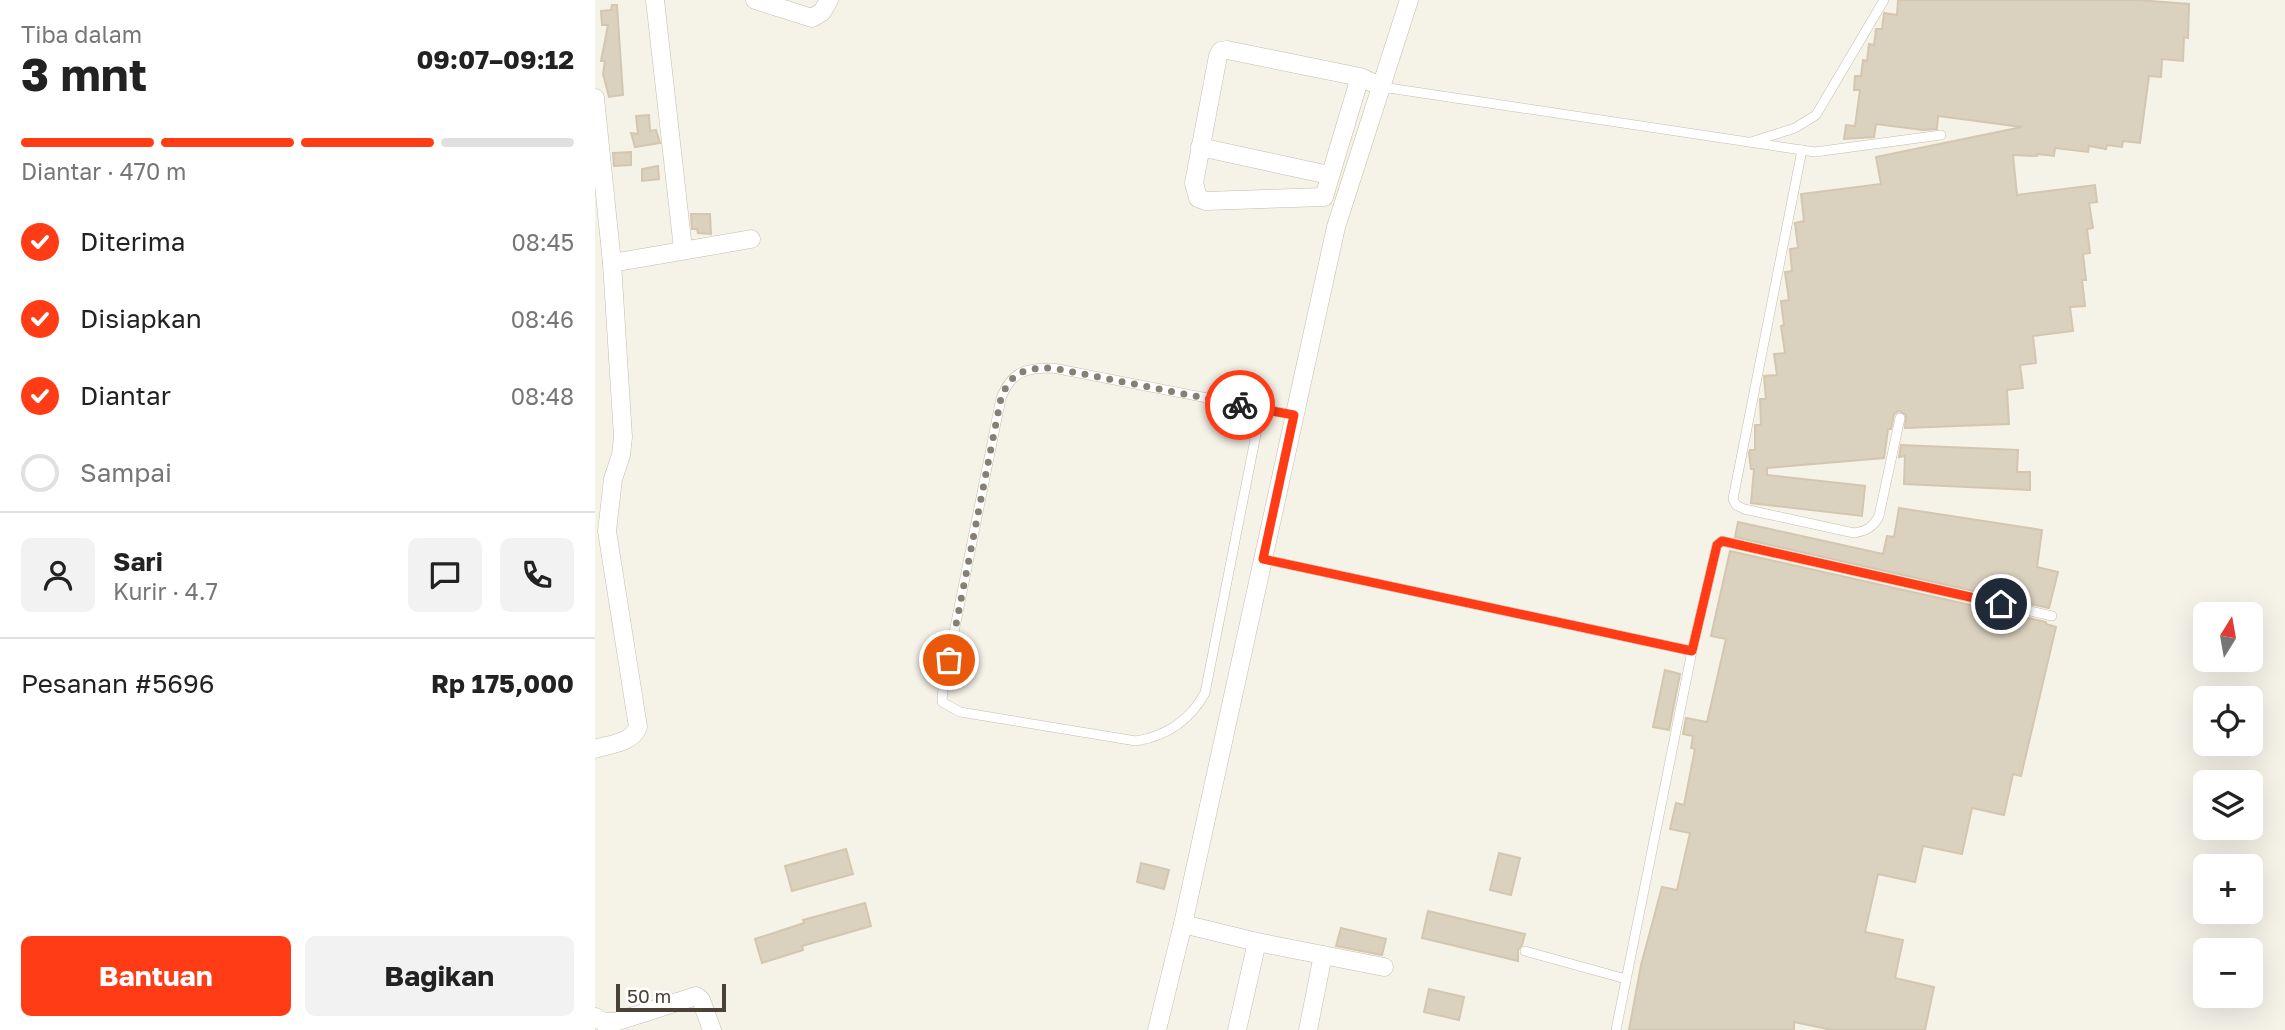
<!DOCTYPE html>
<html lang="id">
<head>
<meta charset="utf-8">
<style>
	:root { --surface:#fff; --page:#f2f2f2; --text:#222; --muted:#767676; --line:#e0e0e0; --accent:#ff3c15 }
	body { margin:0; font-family:"Golos Text",sans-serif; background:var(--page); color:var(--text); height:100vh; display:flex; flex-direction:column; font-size:26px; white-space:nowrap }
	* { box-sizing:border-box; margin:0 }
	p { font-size:23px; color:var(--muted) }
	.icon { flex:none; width:38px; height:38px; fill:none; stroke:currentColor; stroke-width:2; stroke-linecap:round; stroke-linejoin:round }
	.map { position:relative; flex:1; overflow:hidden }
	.side { display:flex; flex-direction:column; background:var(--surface); width:595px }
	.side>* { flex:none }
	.needle { width:46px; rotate:11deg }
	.controls { position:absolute; left:1598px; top:602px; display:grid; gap:14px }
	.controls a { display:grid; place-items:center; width:70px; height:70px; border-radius:10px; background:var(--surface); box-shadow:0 7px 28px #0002; font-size:35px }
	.scale { position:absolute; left:21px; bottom:18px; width:110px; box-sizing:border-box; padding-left:7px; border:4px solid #4a4236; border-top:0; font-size:19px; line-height:24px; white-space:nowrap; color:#4a4236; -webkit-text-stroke:5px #fff; paint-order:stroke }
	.pin { position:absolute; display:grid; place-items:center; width:60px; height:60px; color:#fff; margin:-30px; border:4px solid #fff; border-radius:50%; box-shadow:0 2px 7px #0007 }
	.courier { position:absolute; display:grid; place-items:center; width:70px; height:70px; margin:-35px; border:5px solid #ff3c15; border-radius:50%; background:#fff; color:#222; box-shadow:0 2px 9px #0007 }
	.summary em { font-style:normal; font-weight:700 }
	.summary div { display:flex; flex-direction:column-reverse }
	.summary { display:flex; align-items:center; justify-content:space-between; height:119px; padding:0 21px }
	h1 { font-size:46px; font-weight:700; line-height:52px }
	.bar { display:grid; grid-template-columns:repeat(4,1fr); gap:10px 7px; align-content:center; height:84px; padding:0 21px }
	.bar i { height:9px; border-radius:5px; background:var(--line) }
	.bar .active { background:var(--accent) }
	.bar p { grid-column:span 4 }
	.line { display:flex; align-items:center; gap:18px; padding:0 21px; border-top:2px solid var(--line) }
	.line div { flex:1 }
	.round { display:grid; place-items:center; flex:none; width:74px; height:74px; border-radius:10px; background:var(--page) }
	ol { padding:0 21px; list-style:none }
	li { display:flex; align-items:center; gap:21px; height:77px }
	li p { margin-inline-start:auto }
	li .icon { padding:7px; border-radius:50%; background:var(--accent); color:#fff; stroke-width:4 }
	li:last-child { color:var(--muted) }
	li i { width:38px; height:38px; border:4px solid var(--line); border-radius:50% }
	.cta { display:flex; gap:14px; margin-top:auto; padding:14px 21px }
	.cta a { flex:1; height:80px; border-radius:10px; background:var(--accent); color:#fff; font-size:28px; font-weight:700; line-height:80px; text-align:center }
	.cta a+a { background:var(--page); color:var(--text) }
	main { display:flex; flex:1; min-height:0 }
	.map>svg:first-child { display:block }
	.building { fill:#dbd1bf; stroke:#d4c6af; stroke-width:2 }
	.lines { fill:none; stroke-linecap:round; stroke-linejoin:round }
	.service-casing { stroke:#c5bdac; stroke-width:10 }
	.minor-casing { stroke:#c5bdac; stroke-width:19 }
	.service { stroke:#fff; stroke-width:9 }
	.minor { stroke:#fff; stroke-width:18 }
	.done { stroke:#868074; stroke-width:7; stroke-dasharray:0 12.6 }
	.route { stroke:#ff3c15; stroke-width:9 }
</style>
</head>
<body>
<main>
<section class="side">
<div class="summary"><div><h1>3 mnt</h1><p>Tiba dalam</p></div><em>09:07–09:12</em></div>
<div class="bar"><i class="active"></i><i class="active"></i><i class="active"></i><i></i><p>Diantar · 470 m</p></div>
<ol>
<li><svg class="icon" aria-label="check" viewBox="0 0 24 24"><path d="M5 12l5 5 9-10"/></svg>Diterima<p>08:45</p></li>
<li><svg class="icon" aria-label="check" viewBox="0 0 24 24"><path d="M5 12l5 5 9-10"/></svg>Disiapkan<p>08:46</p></li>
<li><svg class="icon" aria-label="check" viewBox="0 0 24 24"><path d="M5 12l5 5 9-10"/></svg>Diantar<p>08:48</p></li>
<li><i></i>Sampai</li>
</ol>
<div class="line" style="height:126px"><a class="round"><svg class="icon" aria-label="person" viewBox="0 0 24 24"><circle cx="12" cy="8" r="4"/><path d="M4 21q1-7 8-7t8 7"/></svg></a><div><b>Sari</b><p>Kurir · 4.7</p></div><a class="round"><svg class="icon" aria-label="chat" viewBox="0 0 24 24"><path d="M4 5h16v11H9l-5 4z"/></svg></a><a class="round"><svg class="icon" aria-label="phone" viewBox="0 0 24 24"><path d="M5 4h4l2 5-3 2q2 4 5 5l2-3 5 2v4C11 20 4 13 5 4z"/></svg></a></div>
<div class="line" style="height:91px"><div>Pesanan #5696</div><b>Rp 175,000</b></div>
<div class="cta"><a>Bantuan</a><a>Bagikan</a></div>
</section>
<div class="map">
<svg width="1690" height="1030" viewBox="0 0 1690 1030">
	<rect width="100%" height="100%" fill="#f5f2e8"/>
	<g class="building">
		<path d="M1303,0H1542L1594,4L1593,38L1589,37L1588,61L1567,59L1566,77L1554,76L1545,143L1528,141L1527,147L1512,145L1511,149L1494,146L1493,152L1460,148L1459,156L1442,154V156L1418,155L1422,195L1500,185L1502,202L1494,203L1498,228L1492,229L1495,253L1488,254L1491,280H1487L1490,306L1475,307L1478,331L1438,336L1441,363L1425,365L1428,388L1412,390L1414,424L1310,428L1311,415L1304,411L1299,414L1296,429H1293L1289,458L1172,468V475L1270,486L1267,516L1156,503L1159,469H1156L1154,453L1155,450H1160V425H1166L1165,399H1171L1169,376L1182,375L1179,354L1190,353L1186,326L1189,325L1186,301L1194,300L1190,272L1197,271L1195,249L1203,248L1200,223L1209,221L1206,194L1286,184L1281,157L1427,127L1343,116L1342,129L1328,130L1281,124L1279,137L1249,139L1251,125L1260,126L1265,90H1259L1260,76H1266L1268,60L1272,61L1274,44L1279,45L1281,29H1287L1289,13L1302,15Z"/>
		<path d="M17,5H22L28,95L14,97L8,74L10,61H6L13,25H7L6,11L16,10Z"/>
		<path d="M54,115L55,131L61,130L65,143L40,147L36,133L43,134L41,116Z"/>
		<path d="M36,152V165L19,166L18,153Z"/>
		<path d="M63,166L64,179L47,181V169Z"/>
		<path d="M96,214H115L116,234L103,233L102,229H97Z"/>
		<path d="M1306,445L1423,450L1422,472H1435V490L1309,484L1310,456L1304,457Z"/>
		<path d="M1304,508L1447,530L1442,567L1463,572L1454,608L1140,537L1143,522L1288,554L1292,536L1299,537Z"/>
		<path d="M1135,551L1451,622V624L1461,627L1426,776L1418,774L1409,815L1377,808L1367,854L1328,846L1320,882L1283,874L1270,932L1308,940L1300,978L1339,987L1330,1030H1237L1199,1022V1030H1034L1046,965L1067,887L1082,890L1095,833L1075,829L1081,803L1089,805L1100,749L1096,748L1098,736L1088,734L1091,718L1112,722L1131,639L1116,636Z"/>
		<path d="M1070,670L1085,674L1074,730L1058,727Z"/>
		<path d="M251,849L258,874L197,891L190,866Z"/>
		<path d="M904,853L925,858L916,895L895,890Z"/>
		<path d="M546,863L574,870L569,889L542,882Z"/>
		<path d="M270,903L276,926L207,946L208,950L167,963L160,939L209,923L208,920Z"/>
		<path d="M833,911L930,934L927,945L923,950V961L827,938Z"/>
		<path d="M746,928L791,939L787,955L741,946Z"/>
		<path d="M834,989L869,997L864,1020L829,1012Z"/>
	</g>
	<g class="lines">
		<g class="service-casing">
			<g id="service">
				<path d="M787,87L1220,152L1346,135"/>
				<path d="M1156,142L1200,128L1221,115L1289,0"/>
				<path d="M1207,150L1138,499L1141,505L1149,509L1259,533C1272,531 1278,527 1284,516L1305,418"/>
				<path d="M666,409L610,693C595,720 572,736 541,741L365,712L347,702L348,687L406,398C417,371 430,368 458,368L699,415"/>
				<path d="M668,559L1097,651L1122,545L1127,541L1457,616"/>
				<path d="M930,951L1031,979"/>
				<path d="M1021,1030L1097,651"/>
			</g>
		</g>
		<g class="minor-casing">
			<g id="minor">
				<path d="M60,0L88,249"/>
				<path d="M160,0L217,18L227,12L234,0"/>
				<path d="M765,77L729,197L611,201L603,198L599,183L623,56L626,51L632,50L765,77L787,87"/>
				<path d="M0,98L17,263L28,437L26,455L18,479L12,531L43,727C37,743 16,744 0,749"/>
				<path d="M605,147L734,175"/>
				<path d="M17,263L156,239"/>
				<path d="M588,924L662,942L789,967"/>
				<path d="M0,1017L8,1022H20L101,996L106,1000L117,1030"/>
				<path d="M562,1030L588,924L741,227L814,0"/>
				<path d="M642,1030L662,942"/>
				<path d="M713,1030L728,955"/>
			</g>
		</g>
		<use href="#service" class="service"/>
		<use href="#minor" class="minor"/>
	</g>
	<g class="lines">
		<path class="done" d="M354,660L406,398C417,371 429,368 458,368L645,405"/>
		<path class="route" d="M645,405L699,415L668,559L1097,651L1122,545L1127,541L1406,604"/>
	</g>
</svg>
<div class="controls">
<a><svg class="needle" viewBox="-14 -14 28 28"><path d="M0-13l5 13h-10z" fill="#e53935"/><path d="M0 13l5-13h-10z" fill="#767676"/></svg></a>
<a><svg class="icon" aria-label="locate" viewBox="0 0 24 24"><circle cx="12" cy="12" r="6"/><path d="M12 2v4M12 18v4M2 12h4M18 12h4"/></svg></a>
<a><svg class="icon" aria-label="layers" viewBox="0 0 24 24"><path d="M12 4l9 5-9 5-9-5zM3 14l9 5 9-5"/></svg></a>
<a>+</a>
<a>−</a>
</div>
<div class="scale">50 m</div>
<div class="pin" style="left:354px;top:660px;background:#ea580c"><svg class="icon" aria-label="bag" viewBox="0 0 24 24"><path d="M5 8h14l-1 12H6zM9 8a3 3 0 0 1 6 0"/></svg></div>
<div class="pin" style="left:1406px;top:604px;background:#1f2937"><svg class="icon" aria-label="home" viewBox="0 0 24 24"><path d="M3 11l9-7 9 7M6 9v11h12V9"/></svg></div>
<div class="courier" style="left:645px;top:405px"><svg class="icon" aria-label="bike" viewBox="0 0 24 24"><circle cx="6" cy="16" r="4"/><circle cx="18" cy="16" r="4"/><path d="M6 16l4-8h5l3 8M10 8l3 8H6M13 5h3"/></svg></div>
</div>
</main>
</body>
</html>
